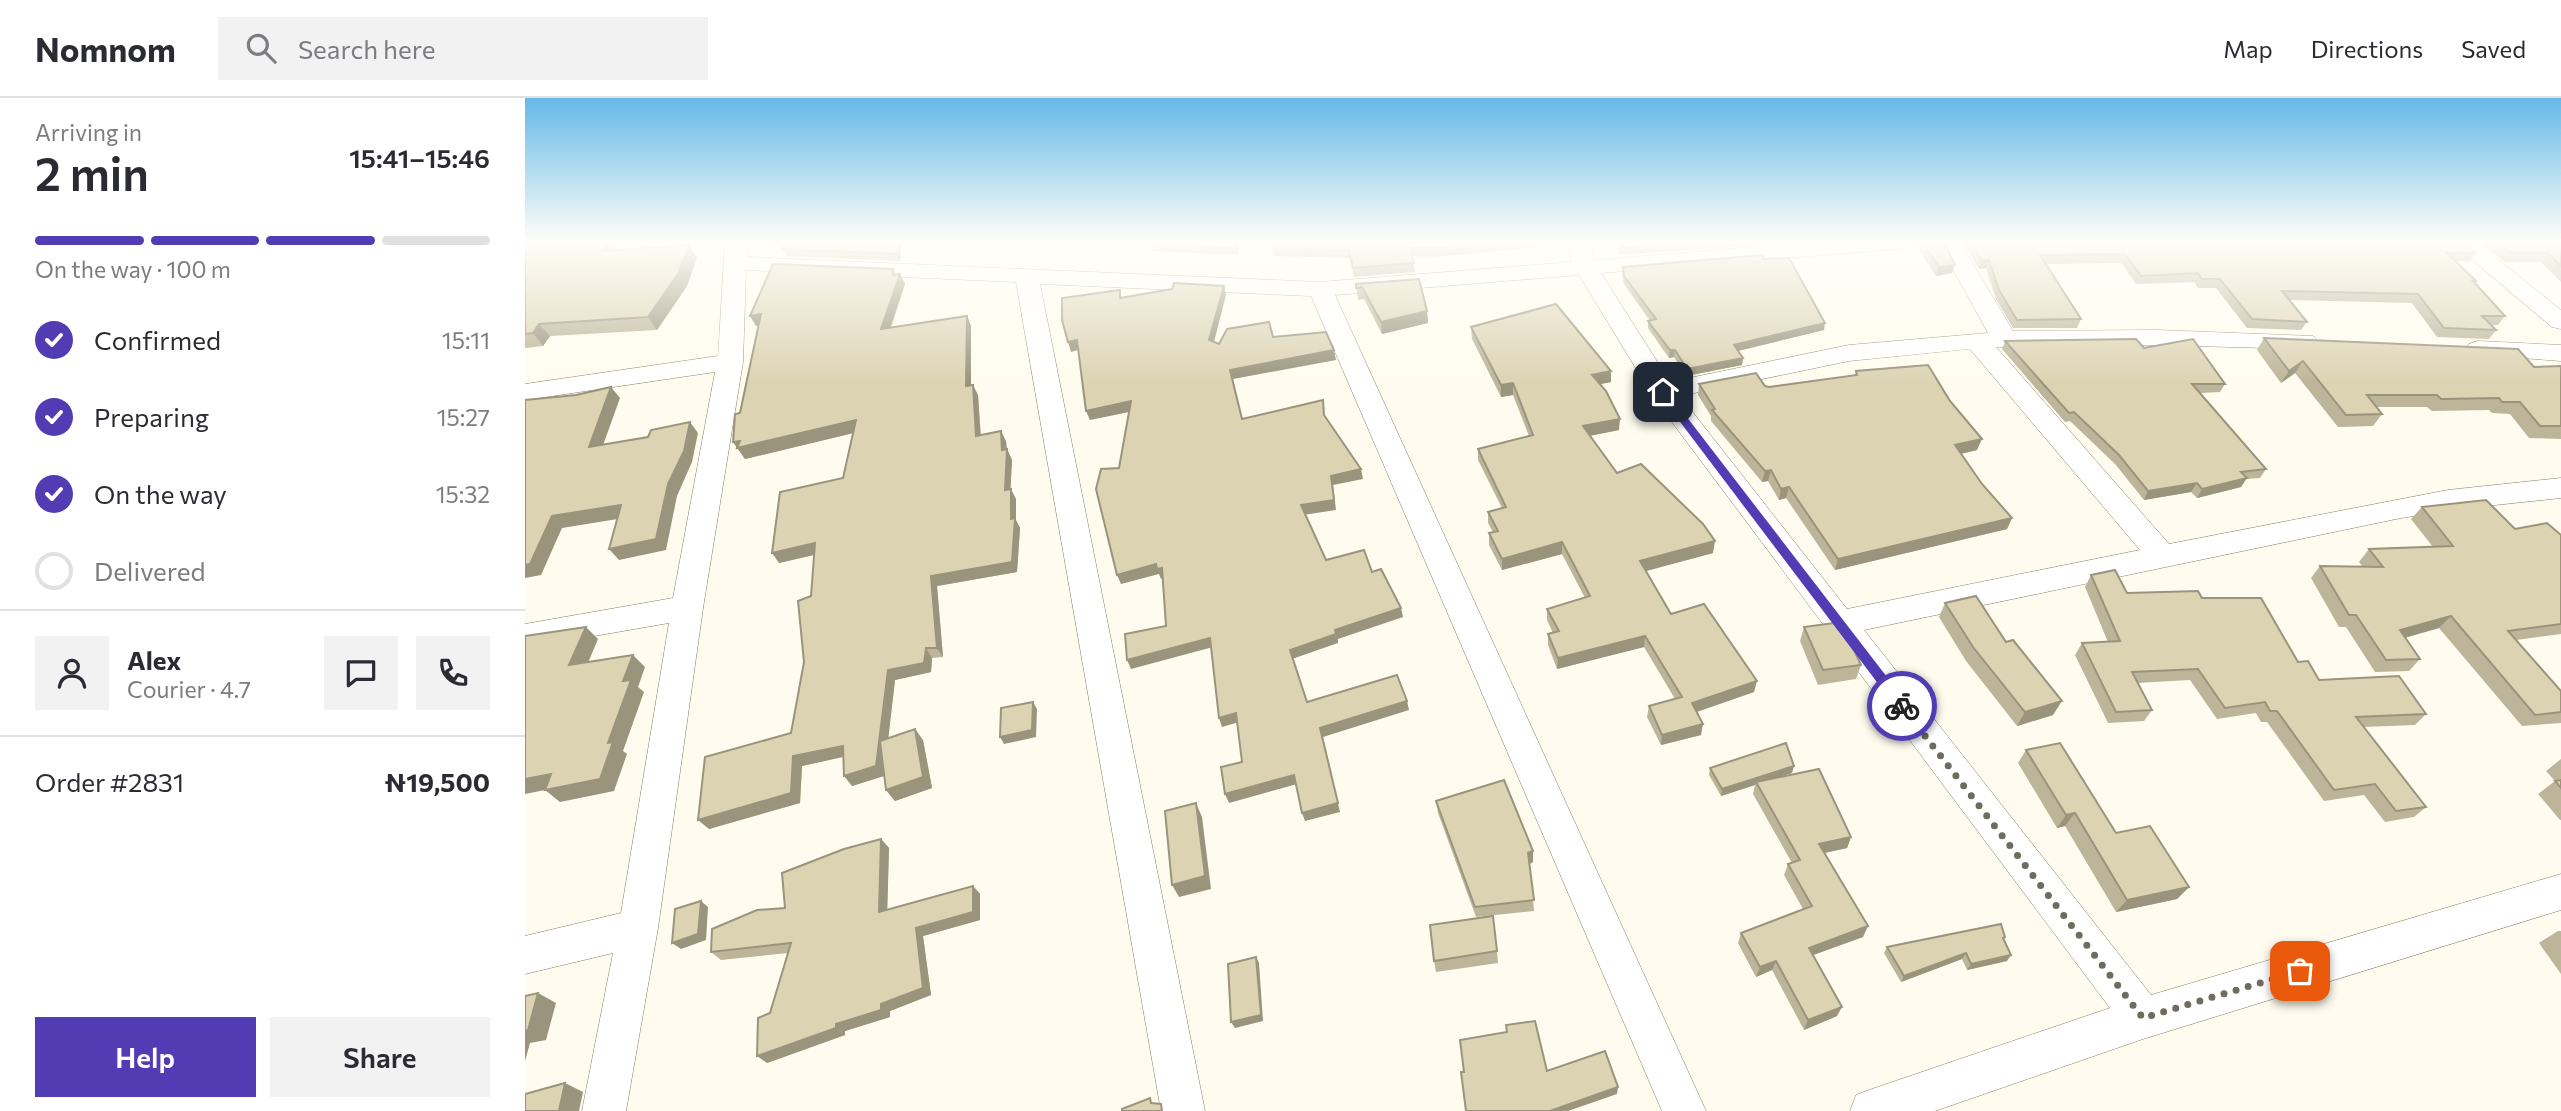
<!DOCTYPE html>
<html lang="en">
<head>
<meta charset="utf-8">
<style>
	:root { --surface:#fff; --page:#f2f2f3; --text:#2b2b33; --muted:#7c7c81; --line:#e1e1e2; --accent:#513cb4 }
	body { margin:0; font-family:Commissioner,sans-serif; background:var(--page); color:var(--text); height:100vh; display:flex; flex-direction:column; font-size:26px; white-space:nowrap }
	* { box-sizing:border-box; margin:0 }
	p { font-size:23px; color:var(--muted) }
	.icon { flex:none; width:38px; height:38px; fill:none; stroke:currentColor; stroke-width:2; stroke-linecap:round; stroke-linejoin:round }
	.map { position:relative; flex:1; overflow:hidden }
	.sheet { display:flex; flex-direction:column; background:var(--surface); width:525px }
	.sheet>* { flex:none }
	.pin { position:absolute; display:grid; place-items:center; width:60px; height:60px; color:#fff; margin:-30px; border-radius:14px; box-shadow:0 4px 10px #0006 }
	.courier { position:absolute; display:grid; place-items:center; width:70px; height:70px; margin:-35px; border:5px solid #513cb4; border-radius:50%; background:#fff; color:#222; box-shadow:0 2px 9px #0007 }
	.summary em { font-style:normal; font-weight:600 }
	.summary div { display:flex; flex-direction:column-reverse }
	.summary { display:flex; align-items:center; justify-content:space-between; height:119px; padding:0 35px }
	h1 { font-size:46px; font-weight:600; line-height:52px }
	.bar { display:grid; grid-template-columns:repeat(4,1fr); gap:10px 7px; align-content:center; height:84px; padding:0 35px }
	.bar i { height:9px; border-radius:5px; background:var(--line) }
	.bar .on { background:var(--accent) }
	.bar p { grid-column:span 4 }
	.line { display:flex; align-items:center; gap:18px; padding:0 35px; border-top:2px solid var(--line) }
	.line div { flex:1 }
	.round { display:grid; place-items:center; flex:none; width:74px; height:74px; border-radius:0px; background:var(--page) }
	ol { padding:0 35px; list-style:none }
	li { display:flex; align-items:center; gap:21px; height:77px }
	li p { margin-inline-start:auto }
	li .icon { padding:7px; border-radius:50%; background:var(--accent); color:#fff; stroke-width:4 }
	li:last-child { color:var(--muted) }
	li i { width:38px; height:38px; border:4px solid var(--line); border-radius:50% }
	.action { display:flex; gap:14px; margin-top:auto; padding:14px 35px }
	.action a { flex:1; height:80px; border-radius:0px; background:var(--accent); color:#fff; font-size:28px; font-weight:600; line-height:80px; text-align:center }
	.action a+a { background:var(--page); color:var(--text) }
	header { display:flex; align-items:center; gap:42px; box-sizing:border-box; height:98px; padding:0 35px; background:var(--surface); border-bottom:2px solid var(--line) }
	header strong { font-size:33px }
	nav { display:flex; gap:38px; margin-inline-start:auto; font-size:24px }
	.search { width:490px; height:63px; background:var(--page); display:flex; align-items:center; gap:18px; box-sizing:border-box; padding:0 24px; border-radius:0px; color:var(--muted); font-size:26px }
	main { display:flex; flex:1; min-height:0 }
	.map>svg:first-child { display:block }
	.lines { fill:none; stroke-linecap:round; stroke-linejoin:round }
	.minor-casing { stroke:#857d5f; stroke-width:1 }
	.minor { fill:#fff; fill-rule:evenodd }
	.wall { fill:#bdb59a }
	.shaded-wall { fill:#9a947d }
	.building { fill:#dcd3b3; stroke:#9a947d; stroke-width:2 }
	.route { fill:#513cb4 }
	.done { stroke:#6f6c5f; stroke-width:7; stroke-dasharray:0 12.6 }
</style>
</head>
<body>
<header>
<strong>Nomnom</strong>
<div class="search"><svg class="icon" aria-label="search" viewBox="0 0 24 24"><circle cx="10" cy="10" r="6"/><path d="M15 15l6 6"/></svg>Search here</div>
<nav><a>Map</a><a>Directions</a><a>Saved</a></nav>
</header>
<main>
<section class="sheet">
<div class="summary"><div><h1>2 min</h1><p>Arriving in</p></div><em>15:41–15:46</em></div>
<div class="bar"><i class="on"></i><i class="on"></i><i class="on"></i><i></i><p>On the way · 100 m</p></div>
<ol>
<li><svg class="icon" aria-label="check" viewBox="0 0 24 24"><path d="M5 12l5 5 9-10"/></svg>Confirmed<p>15:11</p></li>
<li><svg class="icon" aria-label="check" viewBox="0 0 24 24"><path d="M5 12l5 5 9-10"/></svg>Preparing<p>15:27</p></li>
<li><svg class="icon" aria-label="check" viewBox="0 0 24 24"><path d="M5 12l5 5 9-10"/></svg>On the way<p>15:32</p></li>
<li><i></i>Delivered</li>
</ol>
<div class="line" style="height:126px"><a class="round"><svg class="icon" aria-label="person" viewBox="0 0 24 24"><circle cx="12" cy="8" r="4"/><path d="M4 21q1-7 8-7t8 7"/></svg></a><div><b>Alex</b><p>Courier · 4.7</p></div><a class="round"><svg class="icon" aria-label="chat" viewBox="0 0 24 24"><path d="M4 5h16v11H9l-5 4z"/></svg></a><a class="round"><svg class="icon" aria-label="phone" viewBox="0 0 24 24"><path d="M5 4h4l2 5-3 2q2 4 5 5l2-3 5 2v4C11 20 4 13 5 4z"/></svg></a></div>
<div class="line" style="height:91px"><div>Order #2831</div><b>₦19,500</b></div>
<div class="action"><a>Help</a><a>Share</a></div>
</section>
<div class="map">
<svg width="2036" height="1013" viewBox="0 0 2036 1013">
	<rect width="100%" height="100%" fill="#fffcef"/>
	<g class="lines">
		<g class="minor-casing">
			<g id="minor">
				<path d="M200,144H222V159L795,184L1047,164L1043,144H1065L1070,162L1291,144H1384L1381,149L1373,151L1076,175L1145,284L1324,247L1463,235L1413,144H1435L1488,233L1632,232L1788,238L1792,243L1788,248L1779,251L1632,247L1471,249L1644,446L1923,392L2036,380V400L1923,412L1871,421L1339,532L1626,897L2036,776V812L1618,941L1410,1013H1325L1331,997L1347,991L1585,910L1129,300L1054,177L810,197L1181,1013H1137L786,198L515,186L680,1013H636L491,184L221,172L218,264L178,510L133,830L101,1013H57L88,855L0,876V838L96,815L144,525L0,550V526L148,500L190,274L0,302V286L193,258ZM1445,251L1615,452L1322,511L1155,298L1324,263Z"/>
				<path d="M1926,144H1951L2036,212V231L2027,229Z"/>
				<path d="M1953,243L2036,247V263L1944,256L1940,251L1944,246Z"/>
			</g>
		</g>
		<use href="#minor" class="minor"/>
	</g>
	<g class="wall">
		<path d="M0,144H93L90,150L92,152L172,160L162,188L132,232L25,238L18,248L0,250Z"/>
		<path d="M242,144H377L375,163L262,158L258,151L260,147H244Z"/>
		<path d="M494,144H527V145Z"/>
		<path d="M628,144H715L712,157L628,153L626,146Z"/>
		<path d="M749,144H1013V149L910,159L887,158L890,174L829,179L825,160L748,158L746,150Z"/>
		<path d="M1093,144H1228V147L1094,157Z"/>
		<path d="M1389,144H1419L1430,167L1427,175L1411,178Z"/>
		<path d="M1438,144H1939L1951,155L1945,164L1931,163L1951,183L1950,185L1980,218L1973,227H1966L1971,232L1964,241L1912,239L1887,205L1764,202L1782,224L1776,232L1722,230L1691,190H1673L1669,184L1611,186L1596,165L1520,166L1556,221L1552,230H1488L1471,201L1461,170L1454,171Z"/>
		<path d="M1954,144H2036V184L2016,164H1980Z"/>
		<path d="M1239,161L1299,232L1213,253L1218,260L1217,267L1161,278L1149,259L1144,260L1123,230V223H1125L1099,186L1097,176L1098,169Z"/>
		<path d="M368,171L371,177L375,176L380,186L366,230L442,218L446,228V287L453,297L456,337L481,343L482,351L487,362L485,391L491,401V423L495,430L492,474L412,488L418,559L407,560L406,574L370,582L363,640L398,642L407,690L370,703L361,692L359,678L327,688L318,659L277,668L275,705L184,731L266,635L279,564L286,498L289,457L254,465L318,380L328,335L220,361L208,344L233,228H231Z"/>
		<path d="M831,186L902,213L903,225L857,236L839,201L833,202Z"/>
		<path d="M946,229L1086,273V284L1075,286L1094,332L1065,338L1092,375L1188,455L1120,473L1146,516L1229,594L1172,614L1176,637L1136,647L1122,619L1124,608L1150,601L1119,549L1032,571L1023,547V536L1028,535L1022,522V511L1060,500L1037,456L977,472L964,447V435L968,434L963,425V414L977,410L953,362V351L1004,338L988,297L976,299L947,241Z"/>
		<path d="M1739,240L2009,269L2036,268V341L2004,340L1985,316L1967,315L1964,312L1907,313L1902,309H1851L1857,316L1848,328L1813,329L1770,275L1756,285L1732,252Z"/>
		<path d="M1480,243L1619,250L1700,286L1695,294L1675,295L1741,371L1735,380L1721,381L1716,389L1672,400L1666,394L1619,402L1590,366L1545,323L1540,324L1477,251Z"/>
		<path d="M1331,273L1452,352L1436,356L1457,386L1487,420L1482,431L1310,472L1261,400L1254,402L1243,383L1237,384L1186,323V318L1173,297L1174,286L1244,289L1330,277Z"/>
		<path d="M1897,409L1990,431L2036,437V536L1991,542L2036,593V625L1997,628L1914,530L1880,540L1895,561L1884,573L1850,574L1821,529H1814L1786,480L1795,468L1838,469L1834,464L1844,451L1908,449L1886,421Z"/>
		<path d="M1566,477L1602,495L1677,500L1773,564L1794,582L1901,616L1890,627L1839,629L1901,709L1889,719L1860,724L1839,697L1799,703L1742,624H1736L1731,615L1692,621L1665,582L1612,585L1627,612L1619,623L1583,625L1550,557L1557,545L1583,544L1560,489Z"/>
		<path d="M1420,505L1528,617L1492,628L1441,563L1414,519Z"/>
		<path d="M1279,529L1336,567L1331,581L1293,587L1275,543Z"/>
		<path d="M1501,652L1591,735L1664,789L1652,801L1591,814L1540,728L1532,730L1493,665Z"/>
		<path d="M2036,661V722H2035L2013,696L2030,683L2021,673Z"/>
		<path d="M1185,670L1267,675L1249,680L1326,739L1322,750L1299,755L1338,839L1288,857L1312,918L1279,932L1247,872L1231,879L1213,845L1216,835L1278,811L1259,777L1263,766L1267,765L1228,696L1230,687L1196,698L1184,677Z"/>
		<path d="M911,703L1008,753V764L1005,766L1009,813L951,819L913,715Z"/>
		<path d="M356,741L364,750L362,812L448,788L455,796V822L398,838L406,897L365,913V919L320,933V937L242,965L263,855L196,862L186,854L260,810Z"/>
		<path d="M2033,833H2036V876L2014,845Z"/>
		<path d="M1480,839L1478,842L1482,863L1442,872L1437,861L1376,884L1359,855L1362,849Z"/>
		<path d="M972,853L973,865L911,874L909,863Z"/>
	</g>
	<g class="shaded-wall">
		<path d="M81,144H93L90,150L93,153H77Z"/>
		<path d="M373,144H377L375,163L372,156Z"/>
		<path d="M712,144H715L712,157L710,150Z"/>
		<path d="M164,147L172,160L162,188L132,232L123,219Z"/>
		<path d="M1464,162L1461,170L1454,171L1457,163Z"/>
		<path d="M1430,167L1427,175L1411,178L1414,169Z"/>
		<path d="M368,171L373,181L375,176L380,186L361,241L356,231Z"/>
		<path d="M699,188L701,197L687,252L684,242Z"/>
		<path d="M902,213L903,225L857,236L856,224Z"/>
		<path d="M236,216L242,226L231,228L225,218Z"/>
		<path d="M442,218L446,228V299L441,288Z"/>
		<path d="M1300,225L1299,232L1208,254L1209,247Z"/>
		<path d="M14,226L25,238L18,248L8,235Z"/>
		<path d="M552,242L556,251L546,254L543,244Z"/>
		<path d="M809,252L811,262L708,281L705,272Z"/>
		<path d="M1145,252H1150L1149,259L1144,260Z"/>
		<path d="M1218,260L1217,267L1161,278L1162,271Z"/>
		<path d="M1778,263L1770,275L1756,285L1764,273Z"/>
		<path d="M1086,273V284L1066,288L1067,277Z"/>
		<path d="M988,285V297L976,299V287Z"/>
		<path d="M448,287L453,297L456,348L451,338Z"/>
		<path d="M86,289L95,300L73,361L64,349Z"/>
		<path d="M606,303L609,313L565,322L561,313Z"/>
		<path d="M1095,321L1094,332L1058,339V328Z"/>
		<path d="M331,322L337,333L220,361L208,344Z"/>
		<path d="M165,324L173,335L167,364L152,398L141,452L94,462L84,451L143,386Z"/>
		<path d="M476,333L481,343L482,356V351L487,362L485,402L480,392Z"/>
		<path d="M1457,341L1452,352L1426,358L1430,347Z"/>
		<path d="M836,371L838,381L808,387L811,412L778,417L776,407L806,378Z"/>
		<path d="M1246,372L1243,383L1237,384L1240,373Z"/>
		<path d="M1722,380L1716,389L1672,400L1677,391Z"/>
		<path d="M1672,385L1666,394L1619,402L1623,393Z"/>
		<path d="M1264,389L1261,400L1254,402L1256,391Z"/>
		<path d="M486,391L491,401V422L495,430L492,474L412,488L418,559L412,550L406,478L486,421Z"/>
		<path d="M96,407L105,419L37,430L16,477L0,480V467L27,418Z"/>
		<path d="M1487,420L1482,431L1310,472L1313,461Z"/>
		<path d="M1190,443L1188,455L1114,475L1115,463Z"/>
		<path d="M1037,444V456L977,472V461Z"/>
		<path d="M290,445L297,455L254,465L247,455Z"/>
		<path d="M631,466L637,470L640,480L636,481L634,476L596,486L592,477Z"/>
		<path d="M876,510L878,519L813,541V545L767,561L765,552L810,532Z"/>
		<path d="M1926,518L1914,530L1864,544L1875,532Z"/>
		<path d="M61,529L73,541L57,579L44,567Z"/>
		<path d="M1120,538L1119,549L1032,571L1033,560Z"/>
		<path d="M685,540L688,549L606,571L602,562Z"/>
		<path d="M401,550L407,560L406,574L370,582L359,678L327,688L319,678L363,572Z"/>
		<path d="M108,557L120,569L113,589L119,594L98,653L102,656L89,693L35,704L20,692L0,696V681L83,645L98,583Z"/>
		<path d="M1232,583L1229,594L1165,616L1167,605Z"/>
		<path d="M882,603L884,612L798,639L815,714L780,723L777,715L795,630Z"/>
		<path d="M1537,603L1528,617L1492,628L1500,614Z"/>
		<path d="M508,604L512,611L511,639L479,646L475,639Z"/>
		<path d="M711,615L714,624L697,629L694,620Z"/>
		<path d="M1178,626L1176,637L1136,647L1137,637Z"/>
		<path d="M390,631L398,642L407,690L370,703L361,692Z"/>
		<path d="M318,648L326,657L277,668L275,705L184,731L173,722L268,658Z"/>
		<path d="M1269,668L1267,675L1232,686L1231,684L1230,687L1196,698L1197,691Z"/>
		<path d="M769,677L772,686L704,705L700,696Z"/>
		<path d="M671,705L677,719L686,791L654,799L647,787Z"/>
		<path d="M1550,715L1540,728L1532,730L1541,717Z"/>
		<path d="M1326,739L1322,750L1290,757L1294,746Z"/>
		<path d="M356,741L364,750L362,822L354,814Z"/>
		<path d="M1008,753V764L1004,766L1003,755Z"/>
		<path d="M448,788L455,796V822L398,838L406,897L365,913V919L320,933V937L242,965L232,958L356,906L391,830Z"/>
		<path d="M1664,789L1652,801L1591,814L1602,802Z"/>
		<path d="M176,803L183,809L181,842L156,851L147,845Z"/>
		<path d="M1343,828L1338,839L1280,860L1284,850Z"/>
		<path d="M1441,855L1437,861L1376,884L1379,878Z"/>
		<path d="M1486,857L1482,863L1442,872L1446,866Z"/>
		<path d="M731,859L734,865L738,923L710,930L706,924Z"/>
		<path d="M1251,863L1247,872L1231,879L1235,869Z"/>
		<path d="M13,895L31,905L21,942L5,945L0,963V933Z"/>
		<path d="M1317,909L1312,918L1279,932L1283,922Z"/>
		<path d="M40,985L58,994L54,1013H34Z"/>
		<path d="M1093,989L1092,996L1043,1013H1025Z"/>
	</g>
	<g class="building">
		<path d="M0,144H82L77,153L164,147L153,176L123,219L14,226L8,235L0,236Z"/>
		<path d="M261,144H373L372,156L258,151Z"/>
		<path d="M628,144H712L710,150L626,146Z"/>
		<path d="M749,144H975L909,150H885L889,165L828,170L824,152L746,150Z"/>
		<path d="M1094,144H1173L1095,150Z"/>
		<path d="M1397,144H1419L1430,167L1414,169Z"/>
		<path d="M1446,144H1939L1951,155H1922L1951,183H1948L1980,218H1957L1971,232L1919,230L1893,196L1757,193L1782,224L1727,221L1695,181H1677L1673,175L1616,178L1600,156L1515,157L1556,221L1492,222L1474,192L1464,162L1457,163Z"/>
		<path d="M1972,144H2036V168L2023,155H1986Z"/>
		<path d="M1237,157L1239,161L1264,160L1300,225L1209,247L1218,260L1162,271L1150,252H1145L1123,223L1131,221L1099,178L1098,169Z"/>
		<path d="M248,166L368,171V177L375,176L356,231L442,218L441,288L448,287L451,338L476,333L477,352L482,351L480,392L486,391V421L490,420L487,464L406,478L412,550H401L399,565L363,572L351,668L319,678L318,648L268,658L266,695L173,722L180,659L266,635L279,564L273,503L286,498L290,445L247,455L255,394L318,380L331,322L212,350L215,343L208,344L210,316L215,315L236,216L225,218Z"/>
		<path d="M894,181L902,213L856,224L837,189L831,190V186Z"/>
		<path d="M649,185L699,188L684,242L694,246L702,231L744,224L748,239L801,234L809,252L705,272L717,321L798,302L799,317L836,371L806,378L809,402L776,407L801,462L839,452L847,474L856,471L876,510L810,532L811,536L765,552L782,604L872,577L882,603L795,630L813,705L777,715L769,677L700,696L696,669L717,664L711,615L694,620L685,540L602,562L600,536L641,528L637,470L632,471L631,466L592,477L571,391L576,371L594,370L606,303L561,313L552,242L543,244L537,222V200L595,192V200L647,191Z"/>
		<path d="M1031,206L1086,273L1067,277L1081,293L1095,321L1058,328L1092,375L1116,366L1178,426L1190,443L1115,463L1146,516L1179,506L1232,583L1167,605L1178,626L1137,637L1124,608L1157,599L1120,538L1033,560L1023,536L1034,533L1022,511L1065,498L1037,444L977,461L964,435L973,433L963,414L981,409L953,351L1008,337L988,285L976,287L946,229Z"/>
		<path d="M1739,240L1993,251L2009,269L2036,268V328H2015L1995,304H1977L1974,300L1916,301L1912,297H1842L1857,316L1821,317L1778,263L1764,273Z"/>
		<path d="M1611,241L1619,250L1668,241L1700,286H1667L1741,371L1716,374L1722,380L1677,391L1672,385L1623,393L1594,357L1549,314L1544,315L1480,243Z"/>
		<path d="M1403,267L1425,303L1457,341L1430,347L1457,386L1487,420L1313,461L1264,389L1256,391L1246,372L1240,373L1187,312L1190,311L1174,286L1231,275L1240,288L1244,289L1332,277L1331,273Z"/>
		<path d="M86,289L64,349L123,339L126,332L165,324L159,353L143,386L131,441L84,451L96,407L27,418L5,466L0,467V302L51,297Z"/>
		<path d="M1961,402L1990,431L2022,425L2036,437V526L1983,533L2036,593V614L2010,617L1926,518L1875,532L1895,561L1861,562L1831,517H1824L1795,468L1858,469L1844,451L1928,448L1897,409Z"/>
		<path d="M1590,472L1602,495L1673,493L1677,500H1736L1773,564L1783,563L1794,582L1874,578L1901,616L1831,619L1901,709L1871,713L1850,686L1809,692L1752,613H1745L1740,604L1700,610L1673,571L1607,574L1627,612L1591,614L1557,545L1595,543L1566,477Z"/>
		<path d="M1451,498L1481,544L1488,542L1537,603L1500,614L1448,549L1420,505Z"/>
		<path d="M1309,525L1329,552L1336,567L1298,572L1279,529Z"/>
		<path d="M61,529L44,567L108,557L98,583L106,582L83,645L88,644L75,681L20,692L26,676L0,681V538Z"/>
		<path d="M508,604L507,632L475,639L476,610Z"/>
		<path d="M390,631L398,679L361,692L355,643Z"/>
		<path d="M1261,645L1269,668L1197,691L1185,670Z"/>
		<path d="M1535,645L1591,735L1625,728L1664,789L1602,802L1550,715L1541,717L1501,652Z"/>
		<path d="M1294,671L1326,739L1294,746L1343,828L1284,850L1317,909L1283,922L1251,863L1235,869L1216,835L1287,808L1263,766L1275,762L1231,684Z"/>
		<path d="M979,682L1008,753L1003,755L1009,802L950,809L911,703Z"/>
		<path d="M2036,682V690L2030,683Z"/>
		<path d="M671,705L680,778L647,787L640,713Z"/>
		<path d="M356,741L354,814L448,788V814L391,830L398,890L356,906V912L311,926V930L232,958L233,920L245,915L266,845L186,854L187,831L232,812L260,810L257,775L319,751Z"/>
		<path d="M176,803L173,836L147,845L150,811Z"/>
		<path d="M968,818L972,853L909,863L905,827Z"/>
		<path d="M1476,826L1480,839L1478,840L1486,857L1446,866L1441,855L1379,878L1362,849Z"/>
		<path d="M731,859L736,917L706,924L703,866Z"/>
		<path d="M13,895L3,932L0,933V898Z"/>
		<path d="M1010,923L1022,973L1080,953L1093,989L1025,1013H941L936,974H939L935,942L982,934L981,927Z"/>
		<path d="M40,985L34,1013H0V996Z"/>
		<path d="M625,1000L626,1005L636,1006L637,1013H597V1011Z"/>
	</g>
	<linearGradient id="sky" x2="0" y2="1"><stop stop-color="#65b9e8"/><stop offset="0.5" stop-color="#fffef8"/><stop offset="1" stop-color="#fffef8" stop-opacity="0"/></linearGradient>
	<rect width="2036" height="286" fill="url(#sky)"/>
	<path class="route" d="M1138,291L1141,292L1382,605V612H1373L1134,296V292Z"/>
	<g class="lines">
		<path class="done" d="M1377,608L1618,920L1775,873"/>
	</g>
</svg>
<div class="pin" style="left:1775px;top:873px;background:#ea580c"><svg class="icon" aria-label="bag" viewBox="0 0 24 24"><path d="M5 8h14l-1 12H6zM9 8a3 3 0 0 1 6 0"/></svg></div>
<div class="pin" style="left:1138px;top:294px;background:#1f2937"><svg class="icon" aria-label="home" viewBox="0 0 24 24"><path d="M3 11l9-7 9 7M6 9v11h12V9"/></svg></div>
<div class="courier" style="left:1377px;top:608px"><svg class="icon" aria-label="bike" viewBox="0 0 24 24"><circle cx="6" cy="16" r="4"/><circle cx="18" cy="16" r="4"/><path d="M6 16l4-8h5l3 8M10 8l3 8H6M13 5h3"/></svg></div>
</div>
</main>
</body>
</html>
